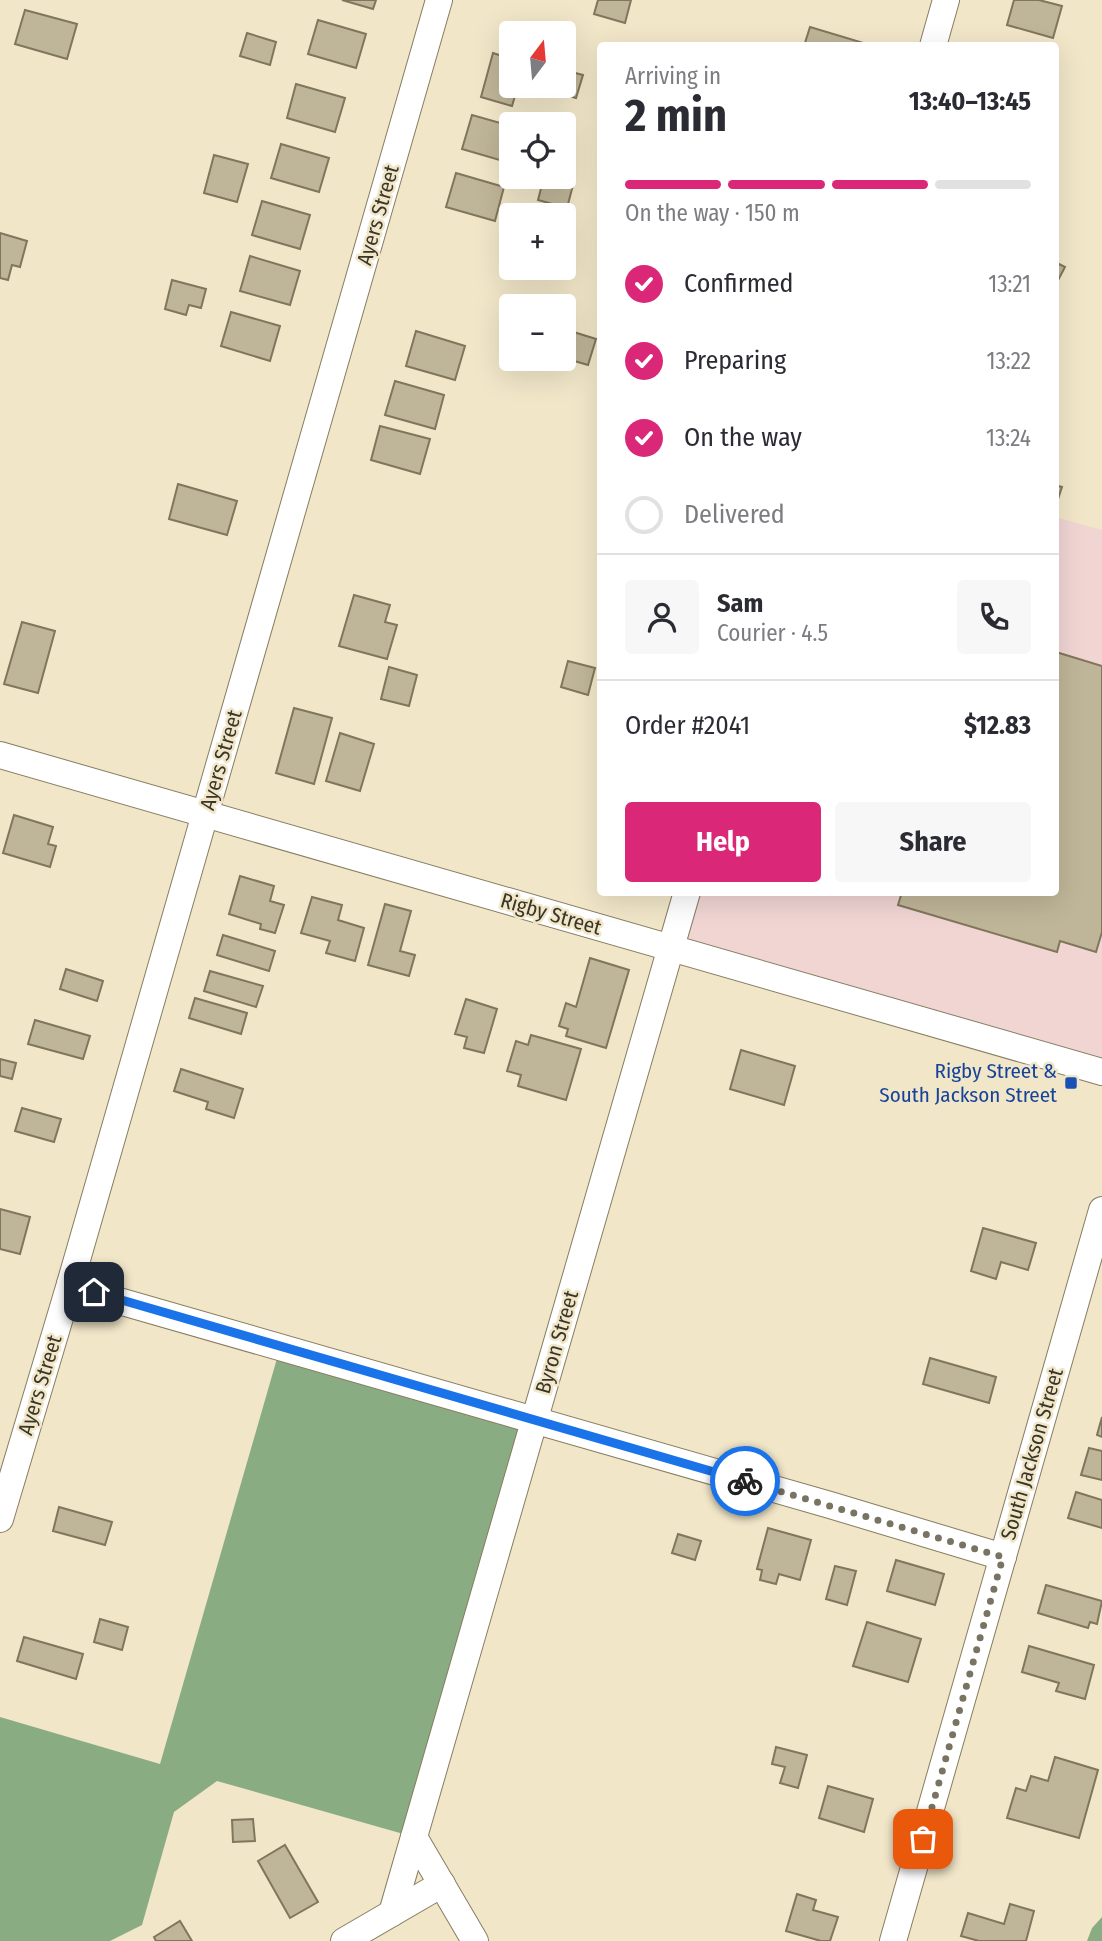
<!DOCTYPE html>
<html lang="en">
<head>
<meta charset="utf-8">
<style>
	:root { --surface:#fff; --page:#f7f7f7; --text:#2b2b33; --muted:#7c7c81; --line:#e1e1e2; --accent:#db2777 }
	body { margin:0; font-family:"Fira Sans Condensed",sans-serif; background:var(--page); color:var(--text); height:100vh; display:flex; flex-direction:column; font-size:26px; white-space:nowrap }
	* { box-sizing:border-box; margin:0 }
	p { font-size:23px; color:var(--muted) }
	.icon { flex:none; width:38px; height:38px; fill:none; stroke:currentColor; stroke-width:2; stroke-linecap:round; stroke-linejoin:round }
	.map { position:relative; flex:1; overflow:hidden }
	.drawer { position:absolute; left:597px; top:42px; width:462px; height:854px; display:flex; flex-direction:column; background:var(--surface); border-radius:7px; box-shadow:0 7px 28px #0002 }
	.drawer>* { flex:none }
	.needle { width:46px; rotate:16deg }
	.buttons { position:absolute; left:499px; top:21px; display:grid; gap:14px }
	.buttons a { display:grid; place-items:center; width:77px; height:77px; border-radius:7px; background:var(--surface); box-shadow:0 7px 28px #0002; font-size:35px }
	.pin { position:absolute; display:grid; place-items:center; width:60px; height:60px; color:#fff; margin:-30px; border-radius:14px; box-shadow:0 4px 10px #0006 }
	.courier { position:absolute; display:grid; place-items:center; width:70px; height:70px; margin:-35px; border:5px solid #1a73e8; border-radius:50%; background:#fff; color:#222; box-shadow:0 2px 9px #0007 }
	.summary em { font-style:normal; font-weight:700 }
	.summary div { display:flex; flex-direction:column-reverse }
	.summary { display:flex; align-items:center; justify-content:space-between; height:119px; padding:0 28px }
	h1 { font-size:46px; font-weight:700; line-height:52px }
	.bar { display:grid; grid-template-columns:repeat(4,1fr); gap:10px 7px; align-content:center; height:84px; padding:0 28px }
	.bar i { height:9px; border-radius:5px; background:var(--line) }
	.bar .current { background:var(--accent) }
	.bar p { grid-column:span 4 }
	.line { display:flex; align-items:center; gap:18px; padding:0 28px; border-top:2px solid var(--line) }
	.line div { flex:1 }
	.round { display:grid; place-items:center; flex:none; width:74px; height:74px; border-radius:7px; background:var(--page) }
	ol { padding:0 28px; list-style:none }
	li { display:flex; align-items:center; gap:21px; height:77px }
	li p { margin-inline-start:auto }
	li .icon { padding:7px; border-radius:50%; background:var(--accent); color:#fff; stroke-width:4 }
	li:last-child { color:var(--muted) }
	li i { width:38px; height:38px; border:4px solid var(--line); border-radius:50% }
	.cta { display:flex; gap:14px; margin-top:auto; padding:14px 28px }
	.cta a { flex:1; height:80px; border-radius:7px; background:var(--accent); color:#fff; font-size:28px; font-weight:700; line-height:80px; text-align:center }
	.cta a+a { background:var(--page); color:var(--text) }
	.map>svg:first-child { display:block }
	.education { fill:#f0d5d3 }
	.forest { fill:#8aac83 }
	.building { fill:#bfb598; stroke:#80765b; stroke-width:2 }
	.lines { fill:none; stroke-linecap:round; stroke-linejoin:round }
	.street-casing { stroke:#877d62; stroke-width:28 }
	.street { stroke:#fff; stroke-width:26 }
	.done { stroke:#797361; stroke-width:7; stroke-dasharray:0 12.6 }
	.route { stroke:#1a73e8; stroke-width:9 }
	.transit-dot { fill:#1a4fb4; stroke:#f1e6c8; stroke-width:2.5 }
	.labels { text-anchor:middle; stroke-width:5; stroke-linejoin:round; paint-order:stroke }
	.street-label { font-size:21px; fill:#393529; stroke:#f1e6c8 }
	.transit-label { font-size:21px; fill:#164399; stroke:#f1e6c8; text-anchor:end }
</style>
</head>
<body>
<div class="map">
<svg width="1102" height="1941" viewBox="0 0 1102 1941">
	<rect width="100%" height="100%" fill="#f1e6c8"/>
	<path class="education" d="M1055,517L1102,530V1072L671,948L687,893L1055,892Z"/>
	<g class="forest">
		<path d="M280,1348L535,1421L414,1837L217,1781L174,1812L142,1925L110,1941H0V1717L160,1764Z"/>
		<path d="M1102,1917V1941H1087L1092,1928Z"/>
	</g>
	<g class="building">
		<path d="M342,0H376L373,9Z"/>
		<path d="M598,0H631L625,23L594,14Z"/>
		<path d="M1014,0H1039L1062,6L1053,38L1007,25Z"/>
		<path d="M25,10L77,24L67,59L15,44Z"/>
		<path d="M318,20L366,34L356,68L308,54Z"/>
		<path d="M810,27L867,44L866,46H804Z"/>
		<path d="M247,33L276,42L270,65L240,56Z"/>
		<path d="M493,53L511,59V86H518L512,106L481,97Z"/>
		<path d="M564,70L583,75L576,98L547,90L548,86H564Z"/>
		<path d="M296,84L345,98L335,132L287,118Z"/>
		<path d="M472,115L511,126L510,163L462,149Z"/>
		<path d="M281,144L329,158L319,192L271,178Z"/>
		<path d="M214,155L248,164L237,202L204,193Z"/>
		<path d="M456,173L504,187L495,221L446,207Z"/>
		<path d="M544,177L573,185L567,208L538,200Z"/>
		<path d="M262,201L310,215L300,249L252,235Z"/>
		<path d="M0,233L27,241L20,267L12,265L8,280L0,278Z"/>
		<path d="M250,256L300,271L290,305L240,291Z"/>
		<path d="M1055,262L1065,267L1055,286Z"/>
		<path d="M172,280L206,289L201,308L189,305L186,315L165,309Z"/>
		<path d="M231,312L280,326L270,361L221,346Z"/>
		<path d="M564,329L596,339L588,365L564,358Z"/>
		<path d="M416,331L465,346L455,380L406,366Z"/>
		<path d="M395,381L444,395L435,429L385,415Z"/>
		<path d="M380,426L430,439L420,474L371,460Z"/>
		<path d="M178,484L237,501L227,535L169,519Z"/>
		<path d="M1055,485L1062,487L1055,508Z"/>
		<path d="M354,595L390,605L385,622L397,625L387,659L339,646Z"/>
		<path d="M22,622L55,631L38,693L4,684Z"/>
		<path d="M1056,652L1102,666V932L1096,952L1060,941L1057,952L898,905L902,892H1055Z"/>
		<path d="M568,661L595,668L588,695L561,687Z"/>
		<path d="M389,667L417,675L409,706L381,699Z"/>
		<path d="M294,708L332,718L314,784L276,773Z"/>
		<path d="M340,733L374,744L360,791L326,781Z"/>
		<path d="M14,815L53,827L48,844L56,846L50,867L3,853Z"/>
		<path d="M240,876L274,886L270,901L284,905L275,933L260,929L261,924L229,914Z"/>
		<path d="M312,897L342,905L338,920L364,928L355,961L326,953L330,941L301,933Z"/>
		<path d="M385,904L411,911L400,951L415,955L409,976L368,965Z"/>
		<path d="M223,935L275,951L269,971L217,955Z"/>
		<path d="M590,958L629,970L606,1048L566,1036L568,1029L559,1026L566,1003L576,1007Z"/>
		<path d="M66,969L103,981L97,1001L60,989Z"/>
		<path d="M210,971L263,986L256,1007L204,991Z"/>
		<path d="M195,998L247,1013L241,1034L189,1018Z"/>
		<path d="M466,999L497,1009L484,1053L464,1048L467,1037L455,1034Z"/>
		<path d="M35,1020L90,1036L83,1059L28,1044Z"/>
		<path d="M531,1035L581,1049L566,1100L518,1086L521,1075L507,1071L516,1041L528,1045Z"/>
		<path d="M741,1050L795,1066L784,1105L730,1089Z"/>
		<path d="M0,1059L16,1063L12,1079L0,1076Z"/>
		<path d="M181,1069L243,1089L234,1118L206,1109L208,1102L174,1091Z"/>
		<path d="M22,1108L61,1119L54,1142L15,1131Z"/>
		<path d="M0,1209L30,1217L20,1254L0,1249Z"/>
		<path d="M983,1228L1036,1243L1028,1270L1001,1262L996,1279L971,1271Z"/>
		<path d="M930,1358L996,1377L989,1403L923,1384Z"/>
		<path d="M1102,1417V1437L1097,1435Z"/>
		<path d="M1089,1448L1102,1451V1480L1081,1475Z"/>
		<path d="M1076,1492L1102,1500V1528L1068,1518Z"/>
		<path d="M59,1507L112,1522L105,1545L53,1531Z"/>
		<path d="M768,1528L811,1540L800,1580L779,1574L776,1584L760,1580L762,1570L757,1569Z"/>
		<path d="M678,1534L701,1541L695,1560L672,1553Z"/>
		<path d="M896,1560L944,1574L935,1605L887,1591Z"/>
		<path d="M835,1566L856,1571L847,1605L826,1599Z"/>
		<path d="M1046,1585L1102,1601L1097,1624L1090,1622L1088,1628L1038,1613Z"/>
		<path d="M100,1619L128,1627L122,1650L94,1642Z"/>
		<path d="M867,1622L921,1639L908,1682L853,1666Z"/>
		<path d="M24,1637L83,1654L76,1679L17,1661Z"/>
		<path d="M1029,1646L1094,1665L1085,1699L1056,1691L1059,1683L1022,1672Z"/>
		<path d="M776,1747L807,1755L798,1788L780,1783L785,1767L772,1764Z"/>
		<path d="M1055,1757L1098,1770L1079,1838L1007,1818L1016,1788L1026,1791L1031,1776L1048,1781Z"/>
		<path d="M828,1786L873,1799L864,1832L819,1818Z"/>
		<path d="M253,1819L255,1841L233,1842L232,1820Z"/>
		<path d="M285,1845L318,1902L290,1918L258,1861Z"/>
		<path d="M797,1894L816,1900L813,1910L838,1917L830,1941H821L786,1931Z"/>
		<path d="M1010,1904L1034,1911L1026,1941H979L961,1936L968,1913L1004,1924Z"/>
		<path d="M180,1921L192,1941H156L154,1937Z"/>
	</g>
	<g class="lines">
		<g class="street-casing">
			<g id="street">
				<path d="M933,46L946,0"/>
				<path d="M0,755L1102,1072"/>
				<path d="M70,1284L105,1297L830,1505L1003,1557"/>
				<path d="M0,1519L70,1284L439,0"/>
				<path d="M414,1837L475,1941"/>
				<path d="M392,1913L687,892"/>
				<path d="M344,1941L442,1884"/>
				<path d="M893,1941L1102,1210"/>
			</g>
		</g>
		<use href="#street" class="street"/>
	</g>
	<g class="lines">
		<path class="done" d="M745,1481L1003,1557L923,1839"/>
		<path class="route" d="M94,1292L745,1481"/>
	</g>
	<rect class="transit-dot" x="1064" y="1076" width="14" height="14" rx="3.5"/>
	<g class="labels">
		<g class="street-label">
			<text transform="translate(378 215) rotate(-74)" y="7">Ayers Street</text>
			<text transform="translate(221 760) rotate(-74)" y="7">Ayers Street</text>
			<text transform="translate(551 914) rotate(16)" y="7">Rigby Street</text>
			<text transform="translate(557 1342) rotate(-74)" y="7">Byron Street</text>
			<text transform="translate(40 1385) rotate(-73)" y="7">Ayers Street</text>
			<text transform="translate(1032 1454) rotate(-74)" y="7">South Jackson Street</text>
		</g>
		<g class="transit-label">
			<text x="1057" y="1078">Rigby Street &amp;<tspan x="1057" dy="24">South Jackson Street</tspan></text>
		</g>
	</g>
</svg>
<div class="buttons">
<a><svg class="needle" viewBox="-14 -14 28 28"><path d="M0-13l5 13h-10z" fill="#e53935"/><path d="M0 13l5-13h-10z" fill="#7c7c81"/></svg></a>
<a><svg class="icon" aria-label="locate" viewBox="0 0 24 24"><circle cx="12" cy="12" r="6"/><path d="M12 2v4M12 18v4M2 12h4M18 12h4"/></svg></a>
<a>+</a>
<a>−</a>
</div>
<div class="pin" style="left:923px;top:1839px;background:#ea580c"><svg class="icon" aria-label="bag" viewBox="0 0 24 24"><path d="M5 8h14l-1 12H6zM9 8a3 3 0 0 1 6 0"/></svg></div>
<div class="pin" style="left:94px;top:1292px;background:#1f2937"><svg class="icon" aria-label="home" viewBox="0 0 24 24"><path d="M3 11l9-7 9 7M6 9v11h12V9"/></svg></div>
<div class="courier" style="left:745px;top:1481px"><svg class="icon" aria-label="bike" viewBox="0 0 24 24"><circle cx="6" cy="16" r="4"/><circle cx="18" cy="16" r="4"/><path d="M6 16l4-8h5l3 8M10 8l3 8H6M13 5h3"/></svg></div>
<section class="drawer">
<div class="summary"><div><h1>2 min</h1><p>Arriving in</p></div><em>13:40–13:45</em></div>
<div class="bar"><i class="current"></i><i class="current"></i><i class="current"></i><i></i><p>On the way · 150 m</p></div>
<ol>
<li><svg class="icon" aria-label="check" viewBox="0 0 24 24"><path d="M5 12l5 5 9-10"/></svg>Confirmed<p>13:21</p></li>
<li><svg class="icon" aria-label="check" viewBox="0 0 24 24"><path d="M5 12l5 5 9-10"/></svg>Preparing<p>13:22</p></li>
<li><svg class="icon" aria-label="check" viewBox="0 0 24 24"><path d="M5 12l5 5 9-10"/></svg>On the way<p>13:24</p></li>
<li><i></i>Delivered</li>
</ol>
<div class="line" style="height:126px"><a class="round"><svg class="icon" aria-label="person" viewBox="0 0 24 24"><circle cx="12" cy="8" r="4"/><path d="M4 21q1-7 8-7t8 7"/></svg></a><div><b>Sam</b><p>Courier · 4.5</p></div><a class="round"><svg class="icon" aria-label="phone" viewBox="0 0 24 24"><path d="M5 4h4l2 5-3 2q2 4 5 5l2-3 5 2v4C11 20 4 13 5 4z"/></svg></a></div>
<div class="line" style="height:91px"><div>Order #2041</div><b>$12.83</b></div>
<div class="cta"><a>Help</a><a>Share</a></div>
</section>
</div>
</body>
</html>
